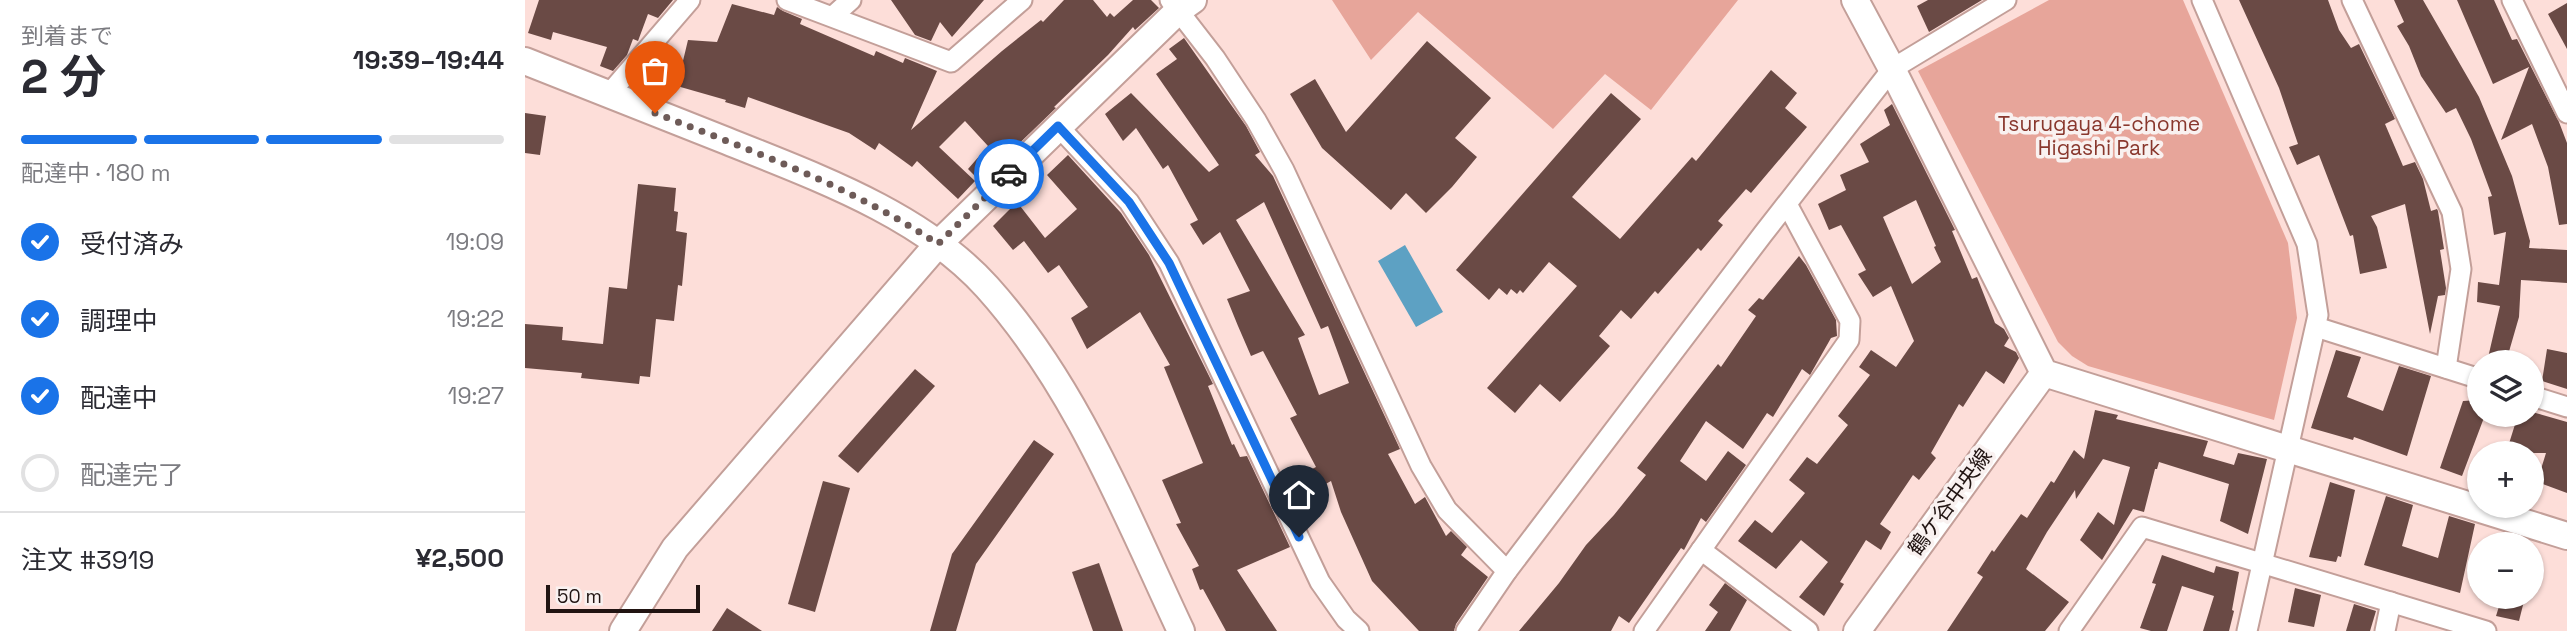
<!DOCTYPE html>
<html lang="ja">
<head>
<meta charset="utf-8">
<style>
	:root { --surface:#fff; --page:#f7f7f7; --text:#2b2b33; --muted:#7c7c81; --line:#e1e1e2; --accent:#1a73e8 }
	body { margin:0; font-family:"Space Grotesk","Noto Sans JP",sans-serif; background:var(--page); color:var(--text); height:100vh; display:flex; flex-direction:column; font-size:26px; white-space:nowrap }
	* { box-sizing:border-box; margin:0 }
	p { font-size:23px; color:var(--muted) }
	.icon { flex:none; width:38px; height:38px; fill:none; stroke:currentColor; stroke-width:2; stroke-linecap:round; stroke-linejoin:round }
	.map { position:relative; flex:1; overflow:hidden }
	.side { display:flex; flex-direction:column; background:var(--surface); width:525px }
	.side>* { flex:none }
	.tools { position:absolute; left:1942px; top:350px; display:grid; gap:14px }
	.tools a { display:grid; place-items:center; width:77px; height:77px; border-radius:50%; background:var(--surface); box-shadow:0 2px 5px #0004; font-size:35px }
	.scale { position:absolute; left:21px; bottom:18px; width:154px; box-sizing:border-box; padding-left:7px; border:4px solid #211412; border-top:0; font-size:19px; line-height:24px; white-space:nowrap; color:#211412; -webkit-text-stroke:5px #f9f1f0; paint-order:stroke }
	.pin { position:absolute; display:grid; place-items:center; width:60px; height:60px; color:#fff; margin:-72px -30px; border-radius:50% 50% 50% 0; rotate:-45deg; box-shadow:0 0 7px #0007 }
	.pin .icon { rotate:45deg }
	.courier { position:absolute; display:grid; place-items:center; width:70px; height:70px; margin:-35px; border:5px solid #1a73e8; border-radius:50%; background:#fff; color:#222; box-shadow:0 2px 9px #0007 }
	.head em { font-style:normal; font-weight:700 }
	.head div { display:flex; flex-direction:column-reverse }
	.head { display:flex; align-items:center; justify-content:space-between; height:119px; padding:0 21px }
	h1 { font-size:46px; font-weight:700; line-height:52px }
	.bar { display:grid; grid-template-columns:repeat(4,1fr); gap:10px 7px; align-content:center; height:84px; padding:0 21px }
	.bar i { height:9px; border-radius:5px; background:var(--line) }
	.bar .current { background:var(--accent) }
	.bar p { grid-column:span 4 }
	.line { display:flex; align-items:center; gap:18px; padding:0 21px; border-top:2px solid var(--line) }
	.line div { flex:1 }
	ol { padding:0 21px; list-style:none }
	li { display:flex; align-items:center; gap:21px; height:77px }
	li p { margin-inline-start:auto }
	li .icon { padding:7px; border-radius:50%; background:var(--accent); color:#fff; stroke-width:4 }
	li:last-child { color:var(--muted) }
	li i { width:38px; height:38px; border:4px solid var(--line); border-radius:50% }
	main { display:flex; flex:1; min-height:0 }
	.map>svg:first-child { display:block }
	.green { fill:#e7a59a }
	.water { fill:#5da1c3 }
	.building { fill:#6a4a45; fill-rule:evenodd }
	.lines { fill:none; stroke-linecap:round; stroke-linejoin:round }
	.street-casing { stroke:#c39f99; stroke-width:23 }
	.secondary-casing { stroke:#c39f99; stroke-width:30 }
	.street { stroke:#fff; stroke-width:19 }
	.secondary { stroke:#fff; stroke-width:26 }
	.done { stroke:#6e5b58; stroke-width:7; stroke-dasharray:0 12.6 }
	.route { stroke:#1a73e8; stroke-width:9 }
	.labels { text-anchor:middle; stroke-width:7; stroke-linejoin:round; paint-order:stroke }
	.park-label { font-size:21px; fill:#89372d; stroke:#f9f1f0 }
	.street-label { font-size:21px; fill:#211412; stroke:#f9f1f0 }
</style>
</head>
<body>
<main>
<section class="side">
<div class="head"><div><h1>2 分</h1><p>到着まで</p></div><em>19:39–19:44</em></div>
<div class="bar"><i class="current"></i><i class="current"></i><i class="current"></i><i></i><p>配達中 · 180 m</p></div>
<ol>
<li><svg class="icon" aria-label="check" viewBox="0 0 24 24"><path d="M5 12l5 5 9-10"/></svg>受付済み<p>19:09</p></li>
<li><svg class="icon" aria-label="check" viewBox="0 0 24 24"><path d="M5 12l5 5 9-10"/></svg>調理中<p>19:22</p></li>
<li><svg class="icon" aria-label="check" viewBox="0 0 24 24"><path d="M5 12l5 5 9-10"/></svg>配達中<p>19:27</p></li>
<li><i></i>配達完了</li>
</ol>
<div class="line" style="height:91px"><div>注文 #3919</div><b>¥2,500</b></div>
</section>
<div class="map">
<svg width="2042" height="631" viewBox="0 0 2042 631">
	<rect width="100%" height="100%" fill="#fdded9"/>
	<g class="green">
		<path d="M807,0H1213L1126,110L1080,74L1028,129L893,12L846,60Z"/>
		<path d="M1524,0H1658L1763,243L1772,318L1749,420L1563,366L1547,356L1533,342L1393,71Z"/>
	</g>
	<path class="water" d="M880,245L918,312L891,327L853,261Z"/>
	<g class="building">
		<path d="M14,0H148L133,18L123,14L113,41L108,39L102,55L88,71L75,66L82,47L28,32L26,40L3,33Z"/>
		<path d="M366,0H459L427,37L415,22L406,41L390,35Z"/>
		<path d="M539,0H568L582,17L585,13L589,17L608,0H626L634,8L610,30L608,27L583,55L529,107L531,108L455,181L443,169L463,146L440,121L414,147L450,181L433,199L392,161L387,167L354,143L350,150L324,133L223,97L220,108L200,102L201,100L152,86L163,40L192,42L207,4L249,15L252,7L258,11L277,19L275,24L349,56L351,51L378,63L380,58L412,71L386,130L477,51L516,20L518,22Z"/>
		<path d="M1403,0H1457L1404,32L1392,6Z"/>
		<path d="M1714,0H1803L1814,30L1826,48L1834,44L1870,119L1860,124L1878,166L1890,162L1898,179L1906,211L1912,209L1913,211L1919,249L1915,250L1921,288L1920,295L1913,296L1905,334L1880,204L1846,216L1852,227L1862,268L1835,274L1828,235L1825,236L1794,155L1772,165L1764,147L1773,144L1754,88Z"/>
		<path d="M1869,0H1898L1954,97L1987,176L2005,241L2004,248L2042,250V283L1996,280L1994,317L1981,362H1962L1975,306L1952,302L1953,282L1974,285L1981,232L1969,235L1963,197L1967,196L1946,139L1931,108L1921,113L1896,76L1884,46L1872,26L1879,22Z"/>
		<path d="M1932,0H1969L1987,40L1992,39L2034,122L2042,143V224L2034,225L2023,167L2007,124L1976,140L2004,67L1968,84Z"/>
		<path d="M2042,3V49L2023,14Z"/>
		<path d="M659,38L721,126L735,152L730,155L748,176L875,449L863,454L890,504L900,497L921,536L926,531L942,547L936,555L963,577L931,624L929,631H894L847,581L816,512L806,481L788,491L779,473L791,467L765,418L772,415L738,351L726,356L713,326L702,299L725,291L695,232L678,245L665,224L673,220L643,165L638,169L611,128L598,141L580,114L606,93L684,172L694,165L631,74L652,59L644,49ZM739,202L796,329L803,326L824,383L794,395L773,338L780,335L711,220Z"/>
		<path d="M902,41L966,98L930,138L952,157L927,187L901,213L881,193L866,210L797,148L765,94L790,79L821,132Z"/>
		<path d="M1246,70L1272,93L1260,108L1282,127L1226,193L1221,189L1193,221L1198,225L1176,251L1173,248L1133,294L1130,291L1106,319L1096,310L1074,336L1085,346L1035,402L1015,384L990,413L962,388L1052,286L1024,262L998,293L995,290L992,294L986,289L982,295L974,288L964,300L931,270L1086,93L1116,119L1047,197L1095,239L1167,157L1171,161Z"/>
		<path d="M1367,104L1430,230L1427,231L1447,279L1452,277L1470,323L1479,329L1484,338L1479,346L1491,352L1494,358L1479,384L1461,371L1438,407L1434,404L1406,453L1411,458L1394,480L1388,475L1355,524L1366,532L1356,550L1341,540L1315,582L1319,584L1299,616L1274,597L1303,562L1276,540L1251,569L1213,541L1230,520L1247,533L1280,493L1264,480L1282,457L1292,464L1323,425L1313,416L1345,375L1334,367L1346,350L1371,367L1389,341L1366,286L1348,297L1333,274L1341,270L1316,225L1304,230L1293,204L1321,190L1315,175L1344,162L1335,144L1365,125L1359,110ZM1391,200L1411,246L1409,247L1416,262L1387,284L1358,217Z"/>
		<path d="M0,113L21,116L15,155L0,153Z"/>
		<path d="M543,155L596,213L624,255L688,384L683,386L707,445L709,444L715,457L722,456L765,547L712,570L752,631H701L678,589L675,590L667,569L674,566L651,524L656,523L637,480L678,463L639,367L645,365L615,312L562,349L546,318L563,307L534,265L523,273L499,241L488,250L468,226L492,202L520,238L552,209L522,175Z"/>
		<path d="M113,184L151,188L149,211L153,212L151,231L162,233L157,286L153,285L149,321L131,319L125,377L115,376L114,384L56,378L57,373L0,368V324L38,327L37,340L78,344L84,287L102,289Z"/>
		<path d="M1274,256L1281,265L1311,320L1312,336L1306,338L1285,375L1277,369L1248,417L1242,413L1218,449L1181,421L1155,461L1181,481L1203,451L1221,465L1181,522L1176,518L1159,550L1156,548L1104,623L1094,616L1086,631H994L1034,583L1061,545L1089,515L1121,475L1112,468L1193,364L1196,367L1231,316L1223,310L1234,298L1238,300Z"/>
		<path d="M2022,349L2042,353V389L2017,381Z"/>
		<path d="M1811,350L1836,357L1822,397L1858,411L1874,366L1906,376L1882,456L1829,437L1828,440L1786,428Z"/>
		<path d="M390,369L410,386L333,473L313,456Z"/>
		<path d="M1955,400V415H1960L1937,476L1915,468L1938,401Z"/>
		<path d="M1570,410L1593,415L1591,419L1683,441L1678,456L1709,465L1713,453L1742,459L1723,534L1695,521L1704,484L1634,462L1632,469H1630L1619,512L1608,509L1577,560L1555,540L1573,512L1589,525L1605,467L1578,459L1551,499L1550,490L1522,532L1501,569L1544,602L1520,631H1422L1458,577L1452,573L1467,550L1469,552L1496,514L1502,518L1526,481L1529,483L1549,450L1559,459Z"/>
		<path d="M2007,412L2042,422V493L2012,482L2021,453H1981L1993,415H2007Z"/>
		<path d="M509,440L529,454L451,564L431,631H405L427,554Z"/>
		<path d="M298,481L325,488L290,612L263,604Z"/>
		<path d="M1805,482L1830,490L1816,557L1813,556L1811,562L1784,557Z"/>
		<path d="M1861,496L1888,505L1877,546L1913,558L1924,516L1950,524L1935,593L1839,565Z"/>
		<path d="M1637,555L1689,573L1691,566L1714,572L1707,610L1709,611L1704,631H1678L1689,596L1657,586L1642,631H1626L1615,628L1631,584L1627,583Z"/>
		<path d="M574,563L598,631H568L547,572Z"/>
		<path d="M1200,583L1222,600L1205,631H1180L1193,612L1184,605Z"/>
		<path d="M1770,588L1796,595L1789,627L1763,622Z"/>
		<path d="M1977,597H2000L1994,621L1971,616Z"/>
		<path d="M1829,604L1851,611L1845,631H1821Z"/>
		<path d="M202,608L237,631H187Z"/>
	</g>
	<g class="lines">
		<g class="street-casing">
			<g id="street">
				<path d="M262,0L426,62L497,0"/>
				<path d="M645,0L690,58L731,120L759,170L896,466L922,510L982,571"/>
				<path d="M1677,0L1782,244L1793,315L1722,631"/>
				<path d="M1827,0L1927,212L1936,269L1921,368"/>
				<path d="M1987,0L2042,113"/>
				<path d="M308,16L326,0"/>
				<path d="M84,94L165,0"/>
				<path d="M533,126L604,202L644,263L795,582L821,619L834,631"/>
				<path d="M1791,327L1955,379"/>
				<path d="M2007,396L2042,407"/>
				<path d="M1176,550L1283,631"/>
				<path d="M941,631L982,571L1238,234L1367,69L1481,0"/>
				<path d="M1119,631L1324,340L1325,321L1262,204"/>
				<path d="M1544,631L1617,527L1961,631"/>
				<path d="M1860,631L1866,602"/>
			</g>
		</g>
		<g class="secondary-casing">
			<g id="secondary">
				<path d="M1330,0L1367,69L1519,373L2042,536"/>
				<path d="M0,61C67,87 134,114 202,141C291,177 396,214 462,287C551,386 600,512 656,631"/>
				<path d="M98,631L150,548L413,244L654,10L668,0"/>
				<path d="M1332,631L1519,373"/>
			</g>
		</g>
		<use href="#street" class="street"/>
		<use href="#secondary" class="secondary"/>
	</g>
	<g class="lines">
		<path class="done" d="M130,113C227,151 326,186 413,244L484,174"/>
		<path class="route" d="M484,174L533,126L604,202L644,263L774,537"/>
	</g>
	<g class="labels">
		<g class="park-label">
			<text x="1574" y="131">Tsurugaya 4-chome<tspan x="1574" dy="24">Higashi Park</tspan></text>
		</g>
		<g class="street-label">
			<text transform="translate(1425 502) rotate(-54)" y="7">鶴ケ谷中央線</text>
		</g>
	</g>
</svg>
<div class="tools">
<a><svg class="icon" aria-label="layers" viewBox="0 0 24 24"><path d="M12 4l9 5-9 5-9-5zM3 14l9 5 9-5"/></svg></a>
<a>+</a>
<a>−</a>
</div>
<div class="scale">50 m</div>
<div class="pin" style="left:130px;top:113px;background:#ea580c"><svg class="icon" aria-label="bag" viewBox="0 0 24 24"><path d="M5 8h14l-1 12H6zM9 8a3 3 0 0 1 6 0"/></svg></div>
<div class="pin" style="left:774px;top:537px;background:#1f2937"><svg class="icon" aria-label="home" viewBox="0 0 24 24"><path d="M3 11l9-7 9 7M6 9v11h12V9"/></svg></div>
<div class="courier" style="left:484px;top:174px"><svg class="icon" aria-label="car" viewBox="0 0 24 24"><path d="M5 17H2v-5l4-1 3-4h7l3 4 3 1v5h-3M9 17h6M6 11h13"/><circle cx="7" cy="17" r="2"/><circle cx="17" cy="17" r="2"/></svg></div>
</div>
</main>
</body>
</html>
